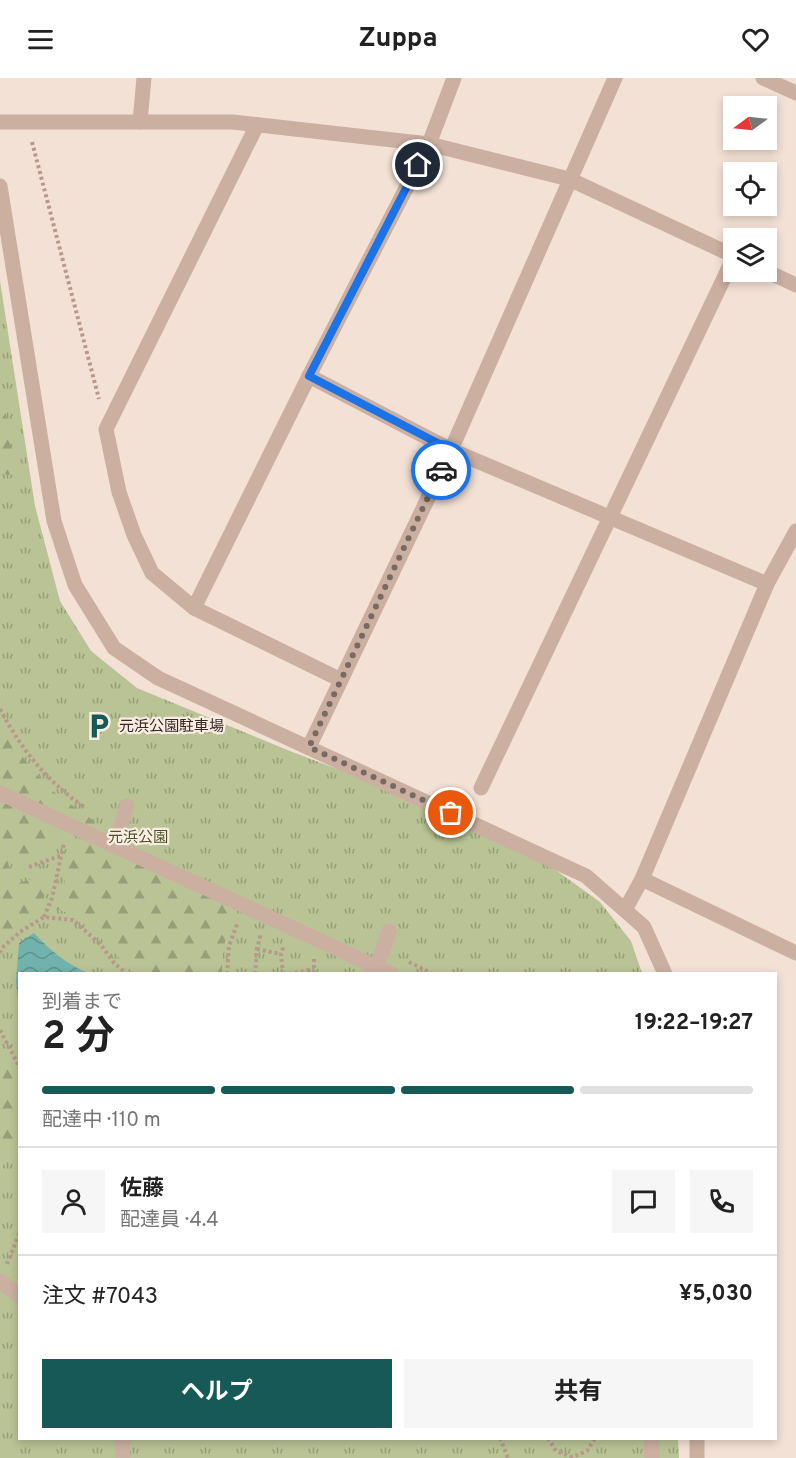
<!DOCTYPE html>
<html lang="ja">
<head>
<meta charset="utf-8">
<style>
	:root { --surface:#fff; --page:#f6f6f6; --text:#222; --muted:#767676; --line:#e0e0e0; --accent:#175956 }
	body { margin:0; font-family:Overpass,"Noto Sans JP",sans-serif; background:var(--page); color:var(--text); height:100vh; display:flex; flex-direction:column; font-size:22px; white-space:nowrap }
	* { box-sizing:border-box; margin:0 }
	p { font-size:20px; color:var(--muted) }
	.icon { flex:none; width:33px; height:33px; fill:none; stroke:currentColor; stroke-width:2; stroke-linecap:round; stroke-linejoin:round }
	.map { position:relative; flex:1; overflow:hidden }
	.sheet { position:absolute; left:18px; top:894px; width:759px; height:468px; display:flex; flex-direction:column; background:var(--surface); border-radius:0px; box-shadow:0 3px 9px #0003 }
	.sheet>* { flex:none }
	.needle { width:39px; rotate:255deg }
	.tools { position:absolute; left:723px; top:18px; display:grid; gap:12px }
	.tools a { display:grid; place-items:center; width:54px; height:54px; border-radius:0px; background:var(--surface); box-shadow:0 3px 9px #0003; font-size:30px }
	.pin { position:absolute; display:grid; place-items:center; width:51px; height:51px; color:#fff; margin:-26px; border:3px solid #fff; border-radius:50%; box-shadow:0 2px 6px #0007 }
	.courier { position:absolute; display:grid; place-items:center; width:60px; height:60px; margin:-30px; border:4px solid #1a73e8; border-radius:50%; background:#fff; color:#222; box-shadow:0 2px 8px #0007 }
	.summary em { font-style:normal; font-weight:700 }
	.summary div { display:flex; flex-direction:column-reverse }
	.summary { display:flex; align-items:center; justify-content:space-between; height:102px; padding:0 24px }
	h1 { font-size:39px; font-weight:700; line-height:45px }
	.bar { display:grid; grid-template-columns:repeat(4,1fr); gap:9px 6px; align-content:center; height:72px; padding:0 24px }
	.bar i { height:8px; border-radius:4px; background:var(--line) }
	.bar .current { background:var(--accent) }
	.bar p { grid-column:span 4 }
	.line { display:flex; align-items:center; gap:15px; padding:0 24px; border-top:2px solid var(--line) }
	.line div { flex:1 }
	.round { display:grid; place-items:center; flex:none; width:63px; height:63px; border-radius:0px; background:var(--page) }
	.cta { display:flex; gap:12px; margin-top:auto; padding:12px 24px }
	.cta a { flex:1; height:69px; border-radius:0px; background:var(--accent); color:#fff; font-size:24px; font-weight:700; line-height:69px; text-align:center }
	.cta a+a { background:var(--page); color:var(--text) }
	header { display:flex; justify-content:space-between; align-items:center; height:78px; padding:0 24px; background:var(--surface); font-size:27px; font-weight:700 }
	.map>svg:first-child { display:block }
	.grass { fill:url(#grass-tufts) }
	.forest { fill:url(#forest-firs) }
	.water { fill:url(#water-waves) }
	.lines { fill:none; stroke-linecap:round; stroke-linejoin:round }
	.path { stroke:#b7998b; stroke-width:4; stroke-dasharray:3 3; stroke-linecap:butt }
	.minor { stroke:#cbafa1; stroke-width:15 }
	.done { stroke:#786962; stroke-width:6; stroke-dasharray:0 10.8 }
	.route { stroke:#1a73e8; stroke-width:8 }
	.labels { text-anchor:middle; stroke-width:4.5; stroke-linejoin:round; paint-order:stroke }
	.poi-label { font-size:15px; fill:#352824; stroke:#faece2; text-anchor:start }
	.park-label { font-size:15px; fill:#4a5526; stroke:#faece2 }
</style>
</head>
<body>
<header><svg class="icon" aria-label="menu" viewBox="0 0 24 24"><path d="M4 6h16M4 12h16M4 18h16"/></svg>Zuppa<svg class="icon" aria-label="heart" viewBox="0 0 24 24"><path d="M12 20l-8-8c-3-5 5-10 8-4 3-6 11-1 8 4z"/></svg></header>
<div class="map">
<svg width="796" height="1380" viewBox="0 0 796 1380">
	<defs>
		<pattern id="grass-tufts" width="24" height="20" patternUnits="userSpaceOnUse" patternTransform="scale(1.5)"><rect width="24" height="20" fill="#b9c395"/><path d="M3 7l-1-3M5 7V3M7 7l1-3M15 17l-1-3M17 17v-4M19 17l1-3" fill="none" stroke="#979e79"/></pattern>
		<pattern id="forest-firs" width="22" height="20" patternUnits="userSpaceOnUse" patternTransform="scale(1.5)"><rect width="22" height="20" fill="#b9c395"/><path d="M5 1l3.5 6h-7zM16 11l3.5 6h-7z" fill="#979e79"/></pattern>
		<pattern id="water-waves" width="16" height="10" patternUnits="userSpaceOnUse" patternTransform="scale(1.5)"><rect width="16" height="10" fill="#72b2ad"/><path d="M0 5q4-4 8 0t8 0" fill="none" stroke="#5e918d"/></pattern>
	</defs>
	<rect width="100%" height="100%" fill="#f3e1d5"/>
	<path class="grass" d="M0,203L35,428L60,523L91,573L137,610L290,673L447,733L553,790L600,824L631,863L642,895L20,896V1360H678L679,1380H0Z"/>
	<g class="forest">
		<path d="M0,298L15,397L0,396Z"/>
		<path d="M0,644L28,687L51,712L98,746L93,750L13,713L12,729L53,747V764L47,776L27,783L25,777L7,782L15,806L32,801L31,796L50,789L41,828L30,840L14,849L0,866V694L2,672L0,670Z"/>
		<path d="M87,763L235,831C226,853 222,872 222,895L136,896C105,870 98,845 57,831L65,803L68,772L74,766Z"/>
		<path d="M0,966L19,1000V1059L16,1058L0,1094Z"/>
	</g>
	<path class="water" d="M34,855C50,872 66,886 88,895L20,896L19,936L16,903L19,865Z"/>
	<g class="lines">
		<g class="path">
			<path d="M32,64L99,321"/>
			<path d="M0,631C23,674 46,702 85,730"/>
			<path d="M29,789L60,778"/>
			<path d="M44,839L52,820L64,765"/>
			<path d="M257,871L281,876"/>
			<path d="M0,875L2,870L20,854L44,839L73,842L101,867L114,885L127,896"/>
			<path d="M314,881V896"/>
			<path d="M409,884L433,896"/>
			<path d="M227,896L229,868L238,844"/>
			<path d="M255,896L257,871L261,855"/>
			<path d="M283,896L281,876L284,867"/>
			<path d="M289,896L314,891"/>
			<path d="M0,952L20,990"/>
			<path d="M7,1186L20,1153"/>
			<path d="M500,1360L508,1380"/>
			<path d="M548,1360L556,1373L572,1379L587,1373L595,1360"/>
		</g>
		<g class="minor">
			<path d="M763,0L796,15"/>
			<path d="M0,44H233L429,66L569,101L734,178"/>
			<path d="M140,44L144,0"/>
			<path d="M257,47L106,351L119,414L134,457L152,495L194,530L341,602"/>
			<path d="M0,108L54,443L75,507L114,570L158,600L586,798L644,849L665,896"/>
			<path d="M766,193L796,207"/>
			<path d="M309,298L451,372L767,506"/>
			<path d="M194,530L309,298L429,66L454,0"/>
			<path d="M309,669L451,372L615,0"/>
			<path d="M481,710L734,179"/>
			<path d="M0,715L392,896"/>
			<path d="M115,767L127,728"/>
			<path d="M642,801L796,875"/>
			<path d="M625,832L642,801L767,506L796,453"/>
			<path d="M372,893L377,888L389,853"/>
			<path d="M0,1203L20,1218"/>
			<path d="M122,1360L123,1380"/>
			<path d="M651,1360L652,1380"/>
			<path d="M697,1360V1380"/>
		</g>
	</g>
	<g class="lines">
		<path class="done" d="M441,392L309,669L451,735"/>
		<path class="route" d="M418,87L309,298L451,372L441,392"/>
	</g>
	<defs>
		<g id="parking-bare" transform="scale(2.07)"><path d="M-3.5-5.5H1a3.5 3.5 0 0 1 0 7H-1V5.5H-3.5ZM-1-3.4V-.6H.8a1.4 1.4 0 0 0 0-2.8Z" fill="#175956" stroke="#faece2" stroke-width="2.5" paint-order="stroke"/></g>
	</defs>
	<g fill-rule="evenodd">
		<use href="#parking-bare" x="99" y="648"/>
	</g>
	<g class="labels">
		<g class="poi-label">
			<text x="119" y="653">元浜公園駐車場</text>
		</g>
		<g class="park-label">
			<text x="138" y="764">元浜公園</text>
		</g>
	</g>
</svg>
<div class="tools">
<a><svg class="needle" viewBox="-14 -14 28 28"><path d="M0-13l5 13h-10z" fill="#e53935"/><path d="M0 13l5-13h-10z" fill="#767676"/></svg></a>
<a><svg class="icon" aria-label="locate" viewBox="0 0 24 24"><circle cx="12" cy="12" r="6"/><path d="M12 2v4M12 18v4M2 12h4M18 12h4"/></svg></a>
<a><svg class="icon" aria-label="layers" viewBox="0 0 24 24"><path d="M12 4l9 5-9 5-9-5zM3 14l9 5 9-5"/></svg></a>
</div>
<div class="pin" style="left:451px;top:735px;background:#ea580c"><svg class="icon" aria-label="bag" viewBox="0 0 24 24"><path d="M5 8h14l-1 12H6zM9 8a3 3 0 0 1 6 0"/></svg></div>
<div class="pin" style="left:418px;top:87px;background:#1f2937"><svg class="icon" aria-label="home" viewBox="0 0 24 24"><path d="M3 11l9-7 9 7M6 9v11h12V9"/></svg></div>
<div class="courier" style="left:441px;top:392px"><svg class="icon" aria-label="car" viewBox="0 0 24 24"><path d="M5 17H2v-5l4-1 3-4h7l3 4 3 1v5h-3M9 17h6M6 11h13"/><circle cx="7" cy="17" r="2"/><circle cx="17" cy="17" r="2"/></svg></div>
<section class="sheet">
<div class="summary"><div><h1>2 分</h1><p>到着まで</p></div><em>19:22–19:27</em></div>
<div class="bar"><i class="current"></i><i class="current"></i><i class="current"></i><i></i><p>配達中 · 110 m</p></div>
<div class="line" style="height:108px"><a class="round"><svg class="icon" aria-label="person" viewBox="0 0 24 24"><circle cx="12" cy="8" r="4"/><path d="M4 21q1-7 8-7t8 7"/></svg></a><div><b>佐藤</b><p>配達員 · 4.4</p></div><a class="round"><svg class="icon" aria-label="chat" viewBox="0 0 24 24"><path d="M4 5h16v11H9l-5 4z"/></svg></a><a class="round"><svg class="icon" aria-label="phone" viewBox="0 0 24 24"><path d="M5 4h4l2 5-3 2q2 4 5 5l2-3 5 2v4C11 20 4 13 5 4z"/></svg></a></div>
<div class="line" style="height:78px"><div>注文 #7043</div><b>¥5,030</b></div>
<div class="cta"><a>ヘルプ</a><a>共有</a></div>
</section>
</div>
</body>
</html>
